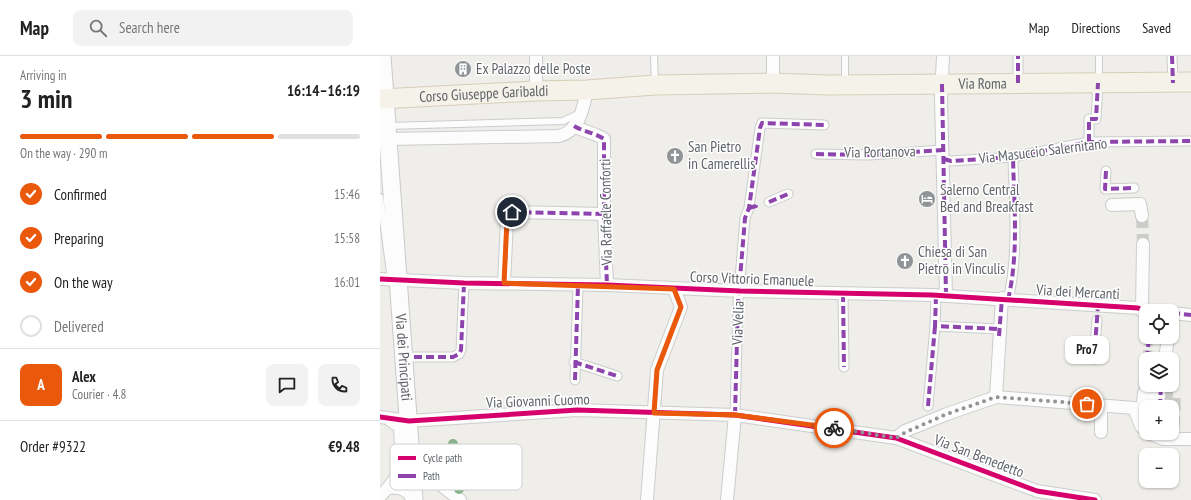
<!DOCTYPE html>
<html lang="en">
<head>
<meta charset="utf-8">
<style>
	:root { --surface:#fff; --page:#f2f2f2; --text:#222; --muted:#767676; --line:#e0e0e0; --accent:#ea580c }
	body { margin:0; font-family:"PT Sans Narrow",sans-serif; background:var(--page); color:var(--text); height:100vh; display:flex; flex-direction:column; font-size:15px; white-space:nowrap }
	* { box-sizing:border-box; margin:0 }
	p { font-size:13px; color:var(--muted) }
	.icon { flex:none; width:22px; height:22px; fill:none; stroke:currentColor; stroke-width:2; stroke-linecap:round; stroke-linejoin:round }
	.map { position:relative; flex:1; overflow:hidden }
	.details { display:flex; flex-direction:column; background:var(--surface); width:380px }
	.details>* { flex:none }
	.tools { position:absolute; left:759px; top:248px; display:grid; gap:8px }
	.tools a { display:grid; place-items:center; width:40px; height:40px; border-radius:8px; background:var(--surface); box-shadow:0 1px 3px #0004; font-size:20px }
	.pin { position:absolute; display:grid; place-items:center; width:34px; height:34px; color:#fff; margin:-17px; border:2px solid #fff; border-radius:50%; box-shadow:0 1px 4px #0007 }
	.courier { position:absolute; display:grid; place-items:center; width:40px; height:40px; margin:-20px; border:3px solid #ea580c; border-radius:50%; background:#fff; color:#222; box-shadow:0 1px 5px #0007 }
	.bubble { position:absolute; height:28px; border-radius:8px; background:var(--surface); box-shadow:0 1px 3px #0004; font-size:13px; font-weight:700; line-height:28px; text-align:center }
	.headline em { font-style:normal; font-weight:700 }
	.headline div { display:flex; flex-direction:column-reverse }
	.headline { display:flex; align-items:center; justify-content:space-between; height:68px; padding:0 20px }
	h1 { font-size:26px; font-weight:700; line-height:30px }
	.bar { display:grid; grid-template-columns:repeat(4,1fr); gap:6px 4px; align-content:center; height:48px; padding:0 20px }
	.bar i { height:5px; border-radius:3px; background:var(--line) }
	.bar .active { background:var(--accent) }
	.bar p { grid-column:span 4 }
	.line { display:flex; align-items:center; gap:10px; padding:0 20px; border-top:1px solid var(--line) }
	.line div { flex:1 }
	.round { display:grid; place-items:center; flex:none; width:42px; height:42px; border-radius:8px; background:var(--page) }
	ol { padding:0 20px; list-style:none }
	li { display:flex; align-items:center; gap:12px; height:44px }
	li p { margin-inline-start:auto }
	li .icon { padding:4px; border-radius:50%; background:var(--accent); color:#fff; stroke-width:4 }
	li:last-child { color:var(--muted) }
	li i { width:22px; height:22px; border:2px solid var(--line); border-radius:50% }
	header { display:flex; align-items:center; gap:24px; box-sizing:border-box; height:56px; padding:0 20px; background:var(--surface); border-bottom:1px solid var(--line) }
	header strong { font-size:19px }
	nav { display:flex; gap:22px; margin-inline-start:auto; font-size:14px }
	.search { width:280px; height:36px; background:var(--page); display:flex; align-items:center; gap:10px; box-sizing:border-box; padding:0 14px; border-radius:8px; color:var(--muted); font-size:15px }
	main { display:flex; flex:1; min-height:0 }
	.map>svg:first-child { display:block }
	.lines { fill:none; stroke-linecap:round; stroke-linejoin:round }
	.pedestrian-tunnel { stroke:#cbcbca; stroke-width:9; stroke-dasharray:9 4.5; stroke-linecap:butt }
	.minor-tunnel { stroke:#cbcbca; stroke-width:12; stroke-dasharray:12 6; stroke-linecap:butt }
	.service-casing { stroke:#cbcccc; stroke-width:8 }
	.pedestrian-casing { stroke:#cbcccc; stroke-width:11 }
	.minor-casing { stroke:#cbcccc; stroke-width:14 }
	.secondary-casing { stroke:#cacacb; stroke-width:19 }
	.primary-casing { stroke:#d7ceb8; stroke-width:21 }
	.service { stroke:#fdfcfc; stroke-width:6 }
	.pedestrian { stroke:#fdfcfc; stroke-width:9 }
	.minor { stroke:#fdfcfc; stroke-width:12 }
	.secondary { stroke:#fdfcfc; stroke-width:17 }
	.primary { stroke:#f4f2e9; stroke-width:19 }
	.quiet { stroke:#8e44ad; stroke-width:4; stroke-dasharray:8 4; stroke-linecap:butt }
	.cycleway-casing { stroke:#fff; stroke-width:8 }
	.cycleway { stroke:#d6006c; stroke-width:5 }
	.tree { fill:#88b388 }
	.done { stroke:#919496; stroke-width:4; stroke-dasharray:0 7.2 }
	.route { stroke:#ea580c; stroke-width:5 }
	.labels { text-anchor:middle; stroke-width:3; stroke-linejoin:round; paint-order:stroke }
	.poi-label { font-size:15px; fill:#5f6368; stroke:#fff; text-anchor:start }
	.street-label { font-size:15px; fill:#5f6368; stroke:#fff }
	.key { fill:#fff; stroke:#cfd0d2; stroke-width:1 }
	.key-label { font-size:11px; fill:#5f6368 }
</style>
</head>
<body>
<header>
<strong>Map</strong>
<div class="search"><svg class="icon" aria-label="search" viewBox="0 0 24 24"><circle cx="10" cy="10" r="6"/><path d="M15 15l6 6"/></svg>Search here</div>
<nav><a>Map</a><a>Directions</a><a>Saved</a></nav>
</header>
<main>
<section class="details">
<div class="headline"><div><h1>3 min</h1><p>Arriving in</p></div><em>16:14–16:19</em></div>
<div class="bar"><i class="active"></i><i class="active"></i><i class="active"></i><i></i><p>On the way · 290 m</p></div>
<ol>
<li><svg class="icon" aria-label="check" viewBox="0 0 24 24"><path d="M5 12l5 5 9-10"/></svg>Confirmed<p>15:46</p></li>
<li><svg class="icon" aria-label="check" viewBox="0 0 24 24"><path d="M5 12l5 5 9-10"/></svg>Preparing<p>15:58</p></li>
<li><svg class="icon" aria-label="check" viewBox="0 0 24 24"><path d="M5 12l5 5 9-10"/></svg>On the way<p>16:01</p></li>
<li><i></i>Delivered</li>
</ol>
<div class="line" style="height:72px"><b class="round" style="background:var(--accent);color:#fff">A</b><div><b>Alex</b><p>Courier · 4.8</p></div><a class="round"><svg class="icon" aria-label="chat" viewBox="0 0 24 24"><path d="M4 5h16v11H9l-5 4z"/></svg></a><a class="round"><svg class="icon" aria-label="phone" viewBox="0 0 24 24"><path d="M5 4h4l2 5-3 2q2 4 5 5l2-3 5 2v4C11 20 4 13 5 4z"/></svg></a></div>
<div class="line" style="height:52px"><div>Order #9322</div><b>€9.48</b></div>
</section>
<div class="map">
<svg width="811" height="444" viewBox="0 0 811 444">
	<rect width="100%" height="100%" fill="#efeeea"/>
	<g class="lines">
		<path class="pedestrian-tunnel" d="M767,303L769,281"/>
		<g class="minor-tunnel">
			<path d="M762,160L763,188"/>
			<path d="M781,337L795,338L793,384"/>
		</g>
		<g class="service-casing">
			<g id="service">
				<path d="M274,0L275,28"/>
				<path d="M465,0V27"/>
				<path d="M719,0V25"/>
				<path d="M8,70L183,65L200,57"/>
				<path d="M0,141L10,217"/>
			</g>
		</g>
		<g class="pedestrian-casing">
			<g id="pedestrian">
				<path d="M792,0L793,27"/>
				<path d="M638,27V0"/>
				<path d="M709,86V63H716L718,27"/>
				<path d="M436,98L489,99L563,94"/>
				<path d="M564,103L571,105L633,101L709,86L811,85"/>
				<path d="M726,115L725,133L754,132"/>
				<path d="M389,146L408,138"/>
				<path d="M463,238L464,311"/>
				<path d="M556,240L555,270L619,273"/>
				<path d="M628,244C639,197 634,149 633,101"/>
				<path d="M34,301H73L79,298L81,294L84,227"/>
				<path d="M714,303L717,264"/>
				<path d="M194,306L237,320"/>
				<path d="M195,324L198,230"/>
				<path d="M764,328L765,319"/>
				<path d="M780,348L781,329"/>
				<path d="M548,350L555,270"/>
				<path d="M355,359L358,247L365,162L369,152L380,72L382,67L444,69"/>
			</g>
		</g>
		<g class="minor-casing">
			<g id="minor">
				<path d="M156,0V35"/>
				<path d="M563,0L561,42L566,240"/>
				<path d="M393,27V0"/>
				<path d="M194,70C204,76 213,76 224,83V158L227,229"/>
				<path d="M7,83L179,80C200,75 203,52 207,34"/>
				<path d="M732,149L760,148L762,160"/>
				<path d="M0,223L84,227L227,229L360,235L552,239L758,252L766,255"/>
				<path d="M124,227L127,164L132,156L224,158"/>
				<path d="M762,255L763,188"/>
				<path d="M792,257L811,259"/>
				<path d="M785,303L788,281"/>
				<path d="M616,341L622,242"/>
				<path d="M0,361L29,365L197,354L355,359L516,382L657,435L715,444"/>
				<path d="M761,366L764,337L776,339L775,351"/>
				<path d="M721,376V349"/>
				<path d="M768,377L783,383H811"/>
				<path d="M516,382L525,375L567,358L616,341L754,352L761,370L766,375"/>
				<path d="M33,421L60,428L80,444"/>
				<path d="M8,432C22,431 26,433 34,444"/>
				<path d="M0,440C26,416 21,403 20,371L10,364"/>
				<path d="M267,444L277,314L301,251L294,233"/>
				<path d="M347,444L355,359"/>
			</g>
		</g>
		<g class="secondary-casing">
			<g id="secondary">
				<path id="s1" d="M2,0L34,444"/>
			</g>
		</g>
		<g class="primary-casing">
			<g id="primary">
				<path id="s2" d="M0,43L156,35L207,34L275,29L393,27L448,29L811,26"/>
			</g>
		</g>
		<use href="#service" class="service"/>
		<use href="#pedestrian" class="pedestrian"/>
		<use href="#minor" class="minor"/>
		<use href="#secondary" class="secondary"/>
		<use href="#primary" class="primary"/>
		<g class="quiet">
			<path d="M792,0L793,27"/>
			<path d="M638,27V0"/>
			<path d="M562,28L566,240"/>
			<path d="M194,70C204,76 213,76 224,83V158L227,229"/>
			<path d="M709,86V63H716L718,27"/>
			<path d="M436,98L489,99L563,94"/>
			<path d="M564,103L571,105L633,101L709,86L811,85"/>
			<path d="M726,115L725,133L754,132"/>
			<path d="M389,146L408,138"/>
			<path d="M369,152L376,150V146"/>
			<path d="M124,227L127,164L132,156L224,158"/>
			<path d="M463,238L464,311"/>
			<path d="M556,240L555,270L619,273"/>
			<path d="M628,244C639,197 634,149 633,101"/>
			<path d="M792,257L811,259"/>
			<path d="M619,280L622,242"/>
			<path d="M34,301H73L79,298L81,294L84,227"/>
			<path d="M714,303L718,250"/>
			<path d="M767,303L769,281"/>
			<path d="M194,306L237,320"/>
			<path d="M195,324L198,230"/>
			<path d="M764,328L766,309"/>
			<path d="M548,350L555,270"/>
			<path d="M780,351L781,329"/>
			<path d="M274,357L277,314L301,251L294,233"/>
			<path d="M355,359L358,247L365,162L369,152L380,72L382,67L444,69"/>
		</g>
		<g class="cycleway-casing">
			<g id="cycleway">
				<path d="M0,223L84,227L227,229L360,235L552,239L758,252L766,255"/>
				<path d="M0,361L29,365L197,354L355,359L516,382L657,435L715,444"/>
			</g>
		</g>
		<use href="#cycleway" class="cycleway"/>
	</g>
	<g class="tree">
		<circle cx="73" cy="388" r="5"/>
		<circle cx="79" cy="433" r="5"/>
	</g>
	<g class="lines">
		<path class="done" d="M454,372L516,382L526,376L567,358L616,341L707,348"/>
		<path class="route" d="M132,156L127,164L124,227L294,233L301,251L277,314L274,357L355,359L454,372"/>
	</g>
	<defs>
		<g id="building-disc" transform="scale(0.9)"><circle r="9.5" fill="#919496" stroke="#fff"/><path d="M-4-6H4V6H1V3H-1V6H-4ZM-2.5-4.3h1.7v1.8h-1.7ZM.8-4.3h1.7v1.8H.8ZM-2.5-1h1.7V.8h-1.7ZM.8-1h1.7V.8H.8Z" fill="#fff"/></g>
		<g id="church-disc" transform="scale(0.9)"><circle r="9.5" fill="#919496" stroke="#fff"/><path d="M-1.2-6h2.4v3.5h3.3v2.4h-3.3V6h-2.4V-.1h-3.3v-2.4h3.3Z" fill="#fff"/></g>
		<g id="hotel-disc" transform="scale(0.9)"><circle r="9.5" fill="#919496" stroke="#fff"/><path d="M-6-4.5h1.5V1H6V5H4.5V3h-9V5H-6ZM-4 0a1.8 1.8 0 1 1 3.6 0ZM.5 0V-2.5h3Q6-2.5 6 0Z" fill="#fff"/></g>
	</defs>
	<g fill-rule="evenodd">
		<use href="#building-disc" x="83" y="13"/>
		<use href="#church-disc" x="295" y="100"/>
		<use href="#hotel-disc" x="547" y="143"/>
		<use href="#church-disc" x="525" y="205"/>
	</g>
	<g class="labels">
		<g class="poi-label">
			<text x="96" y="18">Ex Palazzo delle Poste</text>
			<text x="308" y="96">San Pietro<tspan x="308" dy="17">in Camerellis</tspan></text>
			<text x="560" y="139">Salerno Central<tspan x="560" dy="17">Bed and Breakfast</tspan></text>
			<text x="538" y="201">Chiesa di San<tspan x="538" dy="17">Pietro in Vinculis</tspan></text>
		</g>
		<g class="street-label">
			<text dy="5" stroke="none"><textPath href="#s2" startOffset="603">Via Roma</textPath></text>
			<text dy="5" stroke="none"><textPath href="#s2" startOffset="104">Corso Giuseppe Garibaldi</textPath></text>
			<text transform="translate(663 95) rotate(-7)" y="5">Via Masuccio Salernitano</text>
			<text transform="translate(500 96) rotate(-1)" y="5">Via Portanova</text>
			<text transform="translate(226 156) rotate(-91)" y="5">Via Raffaele Conforti</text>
			<text transform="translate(372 223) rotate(2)" y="5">Corso Vittorio Emanuele</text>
			<text transform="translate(698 236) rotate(3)" y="5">Via dei Mercanti</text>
			<text transform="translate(358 267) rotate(-88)" y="5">Via Velia</text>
			<text dy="5" stroke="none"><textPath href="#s1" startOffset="302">Via dei Principati</textPath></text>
			<text transform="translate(158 345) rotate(-2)" y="5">Via Giovanni Cuomo</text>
			<text transform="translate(599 400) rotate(21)" y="5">Via San Benedetto</text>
		</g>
	</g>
	<rect x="10" y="388" width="132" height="46" rx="6" class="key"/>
	<rect x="18" y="400" width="18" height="4" fill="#d6006c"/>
	<rect x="18" y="418" width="18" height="4" fill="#8e44ad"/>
	<g class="key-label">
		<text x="43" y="406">Cycle path</text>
		<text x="43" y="424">Path</text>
	</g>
</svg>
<div class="tools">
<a><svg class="icon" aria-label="locate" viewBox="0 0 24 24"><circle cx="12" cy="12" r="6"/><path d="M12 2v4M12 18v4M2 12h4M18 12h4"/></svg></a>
<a><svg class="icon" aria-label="layers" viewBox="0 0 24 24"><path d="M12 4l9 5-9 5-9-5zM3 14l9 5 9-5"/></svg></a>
<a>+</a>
<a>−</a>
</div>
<div class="pin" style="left:707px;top:348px;background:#ea580c"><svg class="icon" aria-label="bag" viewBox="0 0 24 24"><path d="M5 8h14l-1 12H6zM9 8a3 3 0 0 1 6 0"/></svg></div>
<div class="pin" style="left:132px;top:156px;background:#1f2937"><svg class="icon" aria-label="home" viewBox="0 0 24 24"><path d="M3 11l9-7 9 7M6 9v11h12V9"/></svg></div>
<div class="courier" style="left:454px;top:372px"><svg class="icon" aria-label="bike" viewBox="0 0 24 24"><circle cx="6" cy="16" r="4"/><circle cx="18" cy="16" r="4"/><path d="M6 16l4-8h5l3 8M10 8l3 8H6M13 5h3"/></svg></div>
<div class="bubble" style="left:685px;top:280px;width:44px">Pro7</div>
</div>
</main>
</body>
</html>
